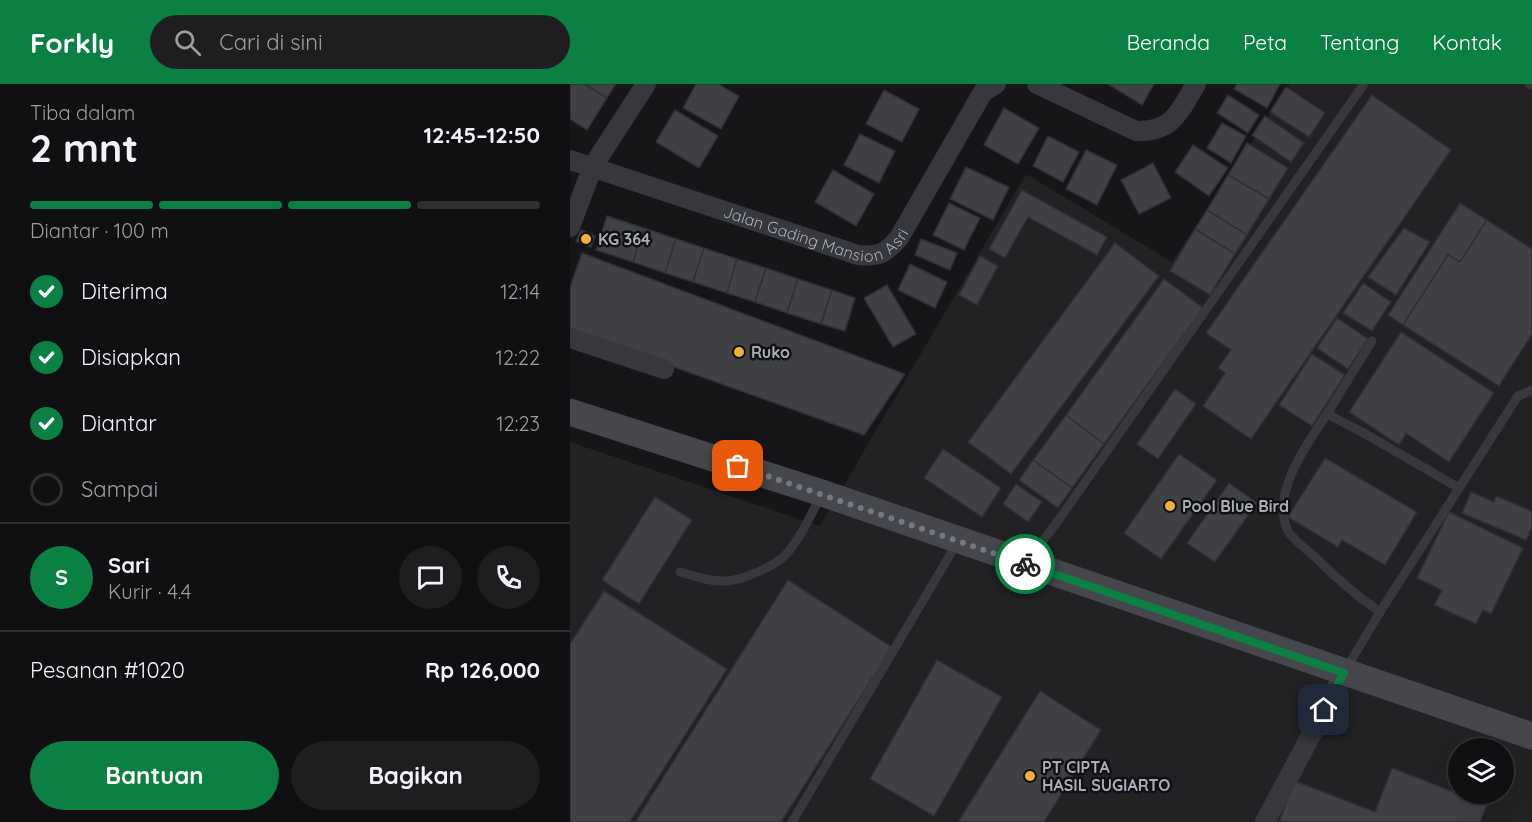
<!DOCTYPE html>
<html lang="id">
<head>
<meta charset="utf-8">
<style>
	:root { --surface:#101012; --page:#1e1e20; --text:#f1f3f6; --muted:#9c9d9f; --line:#303032; --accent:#0b8043 }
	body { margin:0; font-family:Quicksand,sans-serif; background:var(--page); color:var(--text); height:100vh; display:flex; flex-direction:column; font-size:22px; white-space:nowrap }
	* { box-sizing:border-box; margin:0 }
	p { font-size:20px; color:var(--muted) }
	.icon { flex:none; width:33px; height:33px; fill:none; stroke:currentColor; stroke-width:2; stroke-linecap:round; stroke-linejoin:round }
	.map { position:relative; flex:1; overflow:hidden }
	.panel { display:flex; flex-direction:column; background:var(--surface); width:570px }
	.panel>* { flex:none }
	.fabs { position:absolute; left:878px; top:654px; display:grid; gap:12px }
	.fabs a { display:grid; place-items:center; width:66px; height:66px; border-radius:50%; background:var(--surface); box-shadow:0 6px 24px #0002,0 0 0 2px var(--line); font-size:30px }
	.pin { position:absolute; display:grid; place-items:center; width:51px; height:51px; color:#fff; margin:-26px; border-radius:12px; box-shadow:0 3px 9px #0006 }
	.courier { position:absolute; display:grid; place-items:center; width:60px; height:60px; margin:-30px; border:4px solid #0b8043; border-radius:50%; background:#fff; color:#222; box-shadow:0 2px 8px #0007 }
	.head em { font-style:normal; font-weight:700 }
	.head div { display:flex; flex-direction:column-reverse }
	.head { display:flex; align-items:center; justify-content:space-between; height:102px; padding:0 30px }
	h1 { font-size:39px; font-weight:700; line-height:45px }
	.bar { display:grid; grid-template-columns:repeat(4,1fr); gap:9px 6px; align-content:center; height:72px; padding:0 30px }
	.bar i { height:8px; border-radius:4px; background:var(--line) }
	.bar .current { background:var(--accent) }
	.bar p { grid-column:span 4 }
	.line { display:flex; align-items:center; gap:15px; padding:0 30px; border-top:2px solid var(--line) }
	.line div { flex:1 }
	.round { display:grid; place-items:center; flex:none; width:63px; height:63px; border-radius:32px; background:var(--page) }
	ol { padding:0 30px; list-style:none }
	li { display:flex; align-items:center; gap:18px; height:66px }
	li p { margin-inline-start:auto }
	li .icon { padding:6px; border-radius:50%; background:var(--accent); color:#fff; stroke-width:4 }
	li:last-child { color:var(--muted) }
	li i { width:33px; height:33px; border:3px solid var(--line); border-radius:50% }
	.primary-button { display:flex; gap:12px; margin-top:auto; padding:12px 30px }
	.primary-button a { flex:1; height:69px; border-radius:36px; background:var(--accent); color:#fff; font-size:24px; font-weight:700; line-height:69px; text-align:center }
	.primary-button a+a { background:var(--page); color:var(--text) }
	header { display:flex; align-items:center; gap:36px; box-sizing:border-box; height:84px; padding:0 30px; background:var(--accent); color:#fff }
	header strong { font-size:28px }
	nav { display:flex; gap:33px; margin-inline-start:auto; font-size:21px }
	.search { width:420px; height:54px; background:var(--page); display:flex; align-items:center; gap:15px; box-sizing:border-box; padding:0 21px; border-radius:33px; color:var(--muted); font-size:22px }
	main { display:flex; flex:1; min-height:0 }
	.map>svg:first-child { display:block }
	.built { fill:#222225; fill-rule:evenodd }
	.building { fill:#404145; stroke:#303034; stroke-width:1.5 }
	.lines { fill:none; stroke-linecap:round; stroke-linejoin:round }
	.service { stroke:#37383d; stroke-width:9 }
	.minor { stroke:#37383d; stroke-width:20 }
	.secondary { stroke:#45474d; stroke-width:27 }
	.done { stroke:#757880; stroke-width:6; stroke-dasharray:0 10.8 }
	.route { stroke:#0b8043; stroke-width:8 }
	.poi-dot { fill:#f2b134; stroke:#111113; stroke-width:2 }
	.labels { text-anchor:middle; stroke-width:5; stroke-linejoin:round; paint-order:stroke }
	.street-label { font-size:16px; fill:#a8adb8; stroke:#111113 }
	.poi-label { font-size:16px; font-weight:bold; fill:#a8adb8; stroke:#111113; text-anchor:start }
</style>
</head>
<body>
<header>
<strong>Forkly</strong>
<div class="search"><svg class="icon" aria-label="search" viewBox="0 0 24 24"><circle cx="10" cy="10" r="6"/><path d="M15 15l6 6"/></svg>Cari di sini</div>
<nav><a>Beranda</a><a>Peta</a><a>Tentang</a><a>Kontak</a></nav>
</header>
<main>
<section class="panel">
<div class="head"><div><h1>2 mnt</h1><p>Tiba dalam</p></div><em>12:45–12:50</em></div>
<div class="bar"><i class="current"></i><i class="current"></i><i class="current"></i><i></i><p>Diantar · 100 m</p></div>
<ol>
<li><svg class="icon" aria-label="check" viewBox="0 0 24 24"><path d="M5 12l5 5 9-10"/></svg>Diterima<p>12:14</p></li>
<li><svg class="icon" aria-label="check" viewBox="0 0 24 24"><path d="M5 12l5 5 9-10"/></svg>Disiapkan<p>12:22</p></li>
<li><svg class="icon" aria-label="check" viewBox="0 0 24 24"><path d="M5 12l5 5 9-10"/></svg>Diantar<p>12:23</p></li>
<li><i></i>Sampai</li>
</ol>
<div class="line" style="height:108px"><b class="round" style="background:var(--accent);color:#fff">S</b><div><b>Sari</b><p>Kurir · 4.4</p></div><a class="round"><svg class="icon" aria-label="chat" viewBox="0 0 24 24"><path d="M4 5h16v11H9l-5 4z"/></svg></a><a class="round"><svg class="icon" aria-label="phone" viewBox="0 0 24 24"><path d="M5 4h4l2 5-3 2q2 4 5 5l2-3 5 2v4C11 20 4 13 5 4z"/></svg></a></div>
<div class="line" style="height:78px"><div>Pesanan #1020</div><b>Rp 126,000</b></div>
<div class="primary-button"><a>Bantuan</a><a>Bagikan</a></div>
</section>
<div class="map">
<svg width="962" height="738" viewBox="0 0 962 738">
	<rect width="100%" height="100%" fill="#161618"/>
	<path class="built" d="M720,0H962V738H0V358L250,442L456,90L602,178ZM888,664H933V710H888Z"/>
	<g class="building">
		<path d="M0,0H15L37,14L17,46L0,35Z"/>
		<path d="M15,0H46L37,14Z"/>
		<path d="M126,0H148L169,12L151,45L113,24Z"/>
		<path d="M538,0H584L572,21Z"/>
		<path d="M667,0H710L697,24L664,5Z"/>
		<path d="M716,3L755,29L739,53L700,28Z"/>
		<path d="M314,6L349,25L332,58L296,40Z"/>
		<path d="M658,11L689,31L678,49L647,29Z"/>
		<path d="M802,11L881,66L681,355L633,322L655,289L648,284L661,266L636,249Z"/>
		<path d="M434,24L469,44L448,80L414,61Z"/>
		<path d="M105,26L148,52L129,84L86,58Z"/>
		<path d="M695,32L734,59L721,78L682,51Z"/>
		<path d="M652,39L676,52L661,79L637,64Z"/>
		<path d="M290,50L325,67L309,99L274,81Z"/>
		<path d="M478,52L509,68L493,98L463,82Z"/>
		<path d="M677,59L718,84L699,115L658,91Z"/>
		<path d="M623,61L658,84L639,112L605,88Z"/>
		<path d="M516,66L547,81L527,121L496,105Z"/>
		<path d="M583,79L601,114L569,130L551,96Z"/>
		<path d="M396,83L439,103L423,136L380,115Z"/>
		<path d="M263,86L304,110L286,142L245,118Z"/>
		<path d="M658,91L699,115L677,151L637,126Z"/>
		<path d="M452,106L537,153L527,171L458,133L435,174L419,165Z"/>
		<path d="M379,119L410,134L394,166L363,151Z"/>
		<path d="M890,119L917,136L890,178L878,171L833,241L818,231Z"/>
		<path d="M637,126L677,151L665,170L625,145Z"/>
		<path d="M37,132L74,144L63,178L26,166Z"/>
		<path d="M917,136L962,165V250L929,302L833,241L878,171L890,178Z"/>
		<path d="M74,144L106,155L95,189L63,178Z"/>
		<path d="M834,144L860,158L826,211L798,193Z"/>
		<path d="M625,145L665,170L640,211L600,187Z"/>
		<path d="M11,146L25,152L21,163L6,157Z"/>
		<path d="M106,155L134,164L123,198L95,189Z"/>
		<path d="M351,155L387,169L380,186L345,171Z"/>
		<path d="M545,159L589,192L441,390L398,358Z"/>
		<path d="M134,164L167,175L157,209L123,198Z"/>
		<path d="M12,169L335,290L294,351L0,246V203Z"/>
		<path d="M410,172L428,182L407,221L389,211Z"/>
		<path d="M167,175L196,184L185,218L157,209Z"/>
		<path d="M340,180L377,198L365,224L328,206Z"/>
		<path d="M196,184L228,195L217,229L185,218Z"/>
		<path d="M228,195L262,206L251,240L217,229Z"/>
		<path d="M594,195L633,224L534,360L496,331Z"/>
		<path d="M793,199L821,218L802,247L773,229Z"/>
		<path d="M317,201L346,250L323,263L294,214Z"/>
		<path d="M262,206L285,214L275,247L251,240Z"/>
		<path d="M767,234L798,255L778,285L747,264Z"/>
		<path d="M831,248L924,309L879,378L836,349L829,361L779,328Z"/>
		<path d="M742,270L775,291L742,342L709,321Z"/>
		<path d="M605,305L626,320L588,375L567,360Z"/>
		<path d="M496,331L534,360L502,404L463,376Z"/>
		<path d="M373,365L431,404L412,433L354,394Z"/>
		<path d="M609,370L647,396L591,475L554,449Z"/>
		<path d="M755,374L847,428L815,481L772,456L768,463L718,433Z"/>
		<path d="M463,376L502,404L488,424L449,396Z"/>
		<path d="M659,399L687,419L645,478L617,459Z"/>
		<path d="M446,400L472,418L458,438L433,420Z"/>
		<path d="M901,408L924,418L926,412L962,427V443L956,456L892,429Z"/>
		<path d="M85,413L122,436L69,520L32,496Z"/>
		<path d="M879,428L953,464L921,530L913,526L906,540L864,521L872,506L847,494Z"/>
		<path d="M218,496L322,563L211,738H65Z"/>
		<path d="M34,507L157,585L60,738H0V560Z"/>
		<path d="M367,576L432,613L364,732L300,695Z"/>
		<path d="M470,607L531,646L474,738H388Z"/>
		<path d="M822,684L917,721L910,738H709L725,697L805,728Z"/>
	</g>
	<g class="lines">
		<g class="service">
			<path d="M959,0L962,1"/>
			<path d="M757,330L802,257"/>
			<path d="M458,476L490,434L794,0"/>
			<path d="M110,488C125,492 140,498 156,497C173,496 207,482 218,468C232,451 241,431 251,411"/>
			<path d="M810,528L948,312L962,306"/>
			<path d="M775,587L810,528C787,512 767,495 747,475C740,468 722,455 718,447C700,410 737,360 757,330L792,348L889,404"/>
			<path d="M222,738L387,459"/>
		</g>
		<g class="minor">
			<path d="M467,0L566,47C603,48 609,28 626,0"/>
			<path id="s1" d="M0,76L288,171C308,173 315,170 329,154L413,8L426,0"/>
			<path d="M0,143L23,82L76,0"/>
			<path d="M0,254L94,285"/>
			<path d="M695,738L774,589"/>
		</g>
		<path class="secondary" d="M0,328L252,409L962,652"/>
	</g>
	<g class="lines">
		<path class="done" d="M168,382L455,480"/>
		<path class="route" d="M455,480L774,589L754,626"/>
	</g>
	<g class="poi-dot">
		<circle cx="16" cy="155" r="6"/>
		<circle cx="169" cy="268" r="6"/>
		<circle cx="600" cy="422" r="6"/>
		<circle cx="460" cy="692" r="6"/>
	</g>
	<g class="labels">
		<g class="street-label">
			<text dy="6" stroke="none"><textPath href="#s1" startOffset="261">Jalan Gading Mansion Asri</textPath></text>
		</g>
		<g class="poi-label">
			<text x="28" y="161">KG 364</text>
			<text x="181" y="274">Ruko</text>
			<text x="612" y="428">Pool Blue Bird</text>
			<text x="472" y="689">PT CIPTA<tspan x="472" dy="18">HASIL SUGIARTO</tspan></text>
		</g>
	</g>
</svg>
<div class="fabs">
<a><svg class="icon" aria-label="layers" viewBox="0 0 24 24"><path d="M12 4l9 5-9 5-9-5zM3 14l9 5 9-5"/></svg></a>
</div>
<div class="pin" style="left:168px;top:382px;background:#ea580c"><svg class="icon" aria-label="bag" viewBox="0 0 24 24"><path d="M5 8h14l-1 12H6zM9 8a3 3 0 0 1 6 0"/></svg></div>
<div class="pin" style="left:754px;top:626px;background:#1f2937"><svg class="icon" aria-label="home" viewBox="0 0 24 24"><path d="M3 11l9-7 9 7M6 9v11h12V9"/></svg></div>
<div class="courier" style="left:455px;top:480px"><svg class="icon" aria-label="bike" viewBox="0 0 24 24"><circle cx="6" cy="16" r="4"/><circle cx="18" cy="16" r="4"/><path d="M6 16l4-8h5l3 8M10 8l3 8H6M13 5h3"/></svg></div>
</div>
</main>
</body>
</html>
